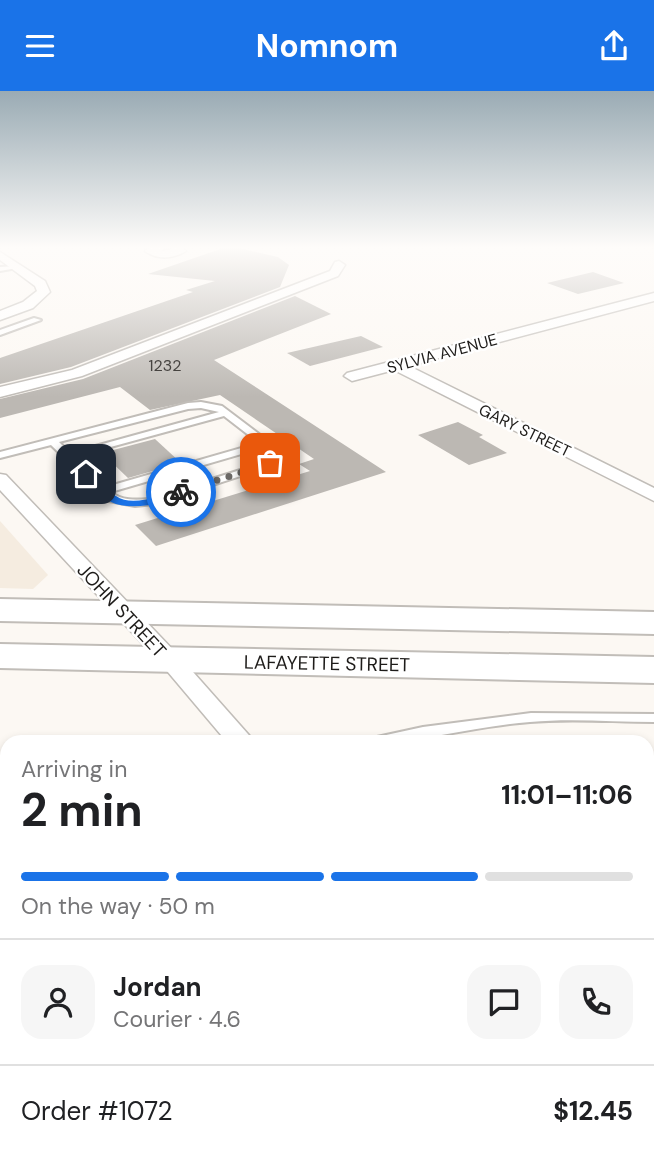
<!DOCTYPE html>
<html lang="en">
<head>
<meta charset="utf-8">
<style>
	:root { --surface:#fff; --page:#f6f6f6; --text:#202124; --muted:#757577; --line:#e0e0e0; --accent:#1a73e8 }
	body { margin:0; font-family:"DM Sans",sans-serif; background:var(--page); color:var(--text); height:100vh; display:flex; flex-direction:column; font-size:26px; white-space:nowrap }
	* { box-sizing:border-box; margin:0 }
	p { font-size:23px; color:var(--muted) }
	.icon { flex:none; width:38px; height:38px; fill:none; stroke:currentColor; stroke-width:2; stroke-linecap:round; stroke-linejoin:round }
	.map { position:relative; flex:1; overflow:hidden }
	.sheet { position:absolute; left:0px; top:644px; width:654px; height:436px; display:flex; flex-direction:column; background:var(--surface); border-radius:21px 21px 0 0; box-shadow:0 4px 10px #0003 }
	.sheet>* { flex:none }
	.pin { position:absolute; display:grid; place-items:center; width:60px; height:60px; color:#fff; margin:-30px; border-radius:14px; box-shadow:0 4px 10px #0006 }
	.courier { position:absolute; display:grid; place-items:center; width:70px; height:70px; margin:-35px; border:5px solid #1a73e8; border-radius:50%; background:#fff; color:#222; box-shadow:0 2px 9px #0007 }
	.headline em { font-style:normal; font-weight:700 }
	.headline div { display:flex; flex-direction:column-reverse }
	.headline { display:flex; align-items:center; justify-content:space-between; height:119px; padding:0 21px }
	h1 { font-size:46px; font-weight:700; line-height:52px }
	.bar { display:grid; grid-template-columns:repeat(4,1fr); gap:10px 7px; align-content:center; height:84px; padding:0 21px }
	.bar i { height:9px; border-radius:5px; background:var(--line) }
	.bar .selected { background:var(--accent) }
	.bar p { grid-column:span 4 }
	.line { display:flex; align-items:center; gap:18px; padding:0 21px; border-top:2px solid var(--line) }
	.line div { flex:1 }
	.round { display:grid; place-items:center; flex:none; width:74px; height:74px; border-radius:21px; background:var(--page) }
	header { display:flex; justify-content:space-between; align-items:center; height:91px; padding:0 21px; background:var(--accent); color:#fff; font-size:32px; font-weight:700 }
	.map>svg:first-child { display:block }
	.built { fill:#f5ece0 }
	.building { fill:#bcb8b3 }
	.lines { fill:none; stroke-linecap:round; stroke-linejoin:round }
	.service-casing { stroke:#c1bdb8; stroke-width:4 }
	.minor-casing { stroke:#c1bdb8; stroke-width:3 }
	.trunk-casing { stroke:#c1bdb8; stroke-width:4 }
	.service { fill:#fff; fill-rule:evenodd }
	.minor { fill:#fff; fill-rule:evenodd }
	.trunk { fill:#fff; fill-rule:evenodd }
	.route { fill:#1a73e8 }
	.done { stroke:#6c6966; stroke-width:7; stroke-dasharray:0 12.6 }
	.labels { text-anchor:middle; stroke-width:5; stroke-linejoin:round; paint-order:stroke }
	.far-street-label { font-size:16px; fill:#1e1c1a; stroke:#fff }
	.number-label { font-size:16px; fill:#464340 }
	.street-label { font-size:19px; fill:#1e1c1a; stroke:#fff }
</style>
</head>
<body>
<header><svg class="icon" aria-label="menu" viewBox="0 0 24 24"><path d="M4 6h16M4 12h16M4 18h16"/></svg>Nomnom<svg class="icon" aria-label="share" viewBox="0 0 24 24"><path d="M12 15V3M7 8l5-5 5 5M5 13v7h14v-7"/></svg></header>
<div class="map">
<svg width="654" height="1079" viewBox="0 0 654 1079">
	<rect width="100%" height="100%" fill="#fcf8f3"/>
	<path class="built" d="M0,430L48,484L33,498L0,497Z"/>
	<g class="building">
		<path d="M229,155L278,166L289,174L280,196L71,276L0,293V267L193,201L186,199L215,190L148,183Z"/>
		<path d="M593,181L624,192L578,203L547,192Z"/>
		<path d="M295,205L331,223L214,269L386,381L156,455L135,434L310,380L299,373L314,368L220,304L150,319L120,296L0,327V308L83,288Z"/>
		<path d="M361,245L383,256L310,275L287,262Z"/>
		<path d="M458,331L483,344L479,346L507,362L469,374L418,344Z"/>
		<path d="M155,348L181,372L128,387L102,362Z"/>
	</g>
	<g class="lines">
		<g class="service-casing">
			<g id="service">
				<path d="M17,175V177L0,180V176Z"/>
				<path d="M34,227L41,229L0,244V239Z"/>
				<path d="M201,311L222,315L280,359V368L262,378L154,413L135,415L109,410L51,354L0,367V361L188,312ZM201,317L219,321L70,362L59,351L188,318ZM224,325L259,352L106,396L74,366ZM265,356L272,362V365L256,374L149,408C136,409 121,410 111,401Z"/>
				<path d="M531,622L654,623V631C613,631 571,627 530,631C476,635 424,651 370,651L372,648L377,646L423,636Z"/>
				<path d="M7,838V853L0,855V840Z"/>
				<path d="M654,878V901L648,903V881Z"/>
				<path d="M146,1073H168L166,1079H144Z"/>
				<rect x="438" y="1073" width="20" height="6"/>
			</g>
		</g>
		<g class="minor-casing">
			<g id="minor">
				<path d="M151,155H166L162,160L171,158L169,155H181L186,160C173,168 157,169 145,160Z"/>
				<path d="M0,161L45,190L50,201L33,217L0,229V220L23,211L37,200L35,195L0,169Z"/>
				<path d="M339,170L345,174L338,185L82,285L0,306V296L72,279L330,180L335,171Z"/>
				<path d="M654,202V210L409,275L654,397V410L394,279L352,290L344,285L347,282Z"/>
				<path d="M0,383L6,384L178,564L255,651H227L162,574L0,399Z"/>
				<path d="M595,1073H637L639,1079H597Z"/>
			</g>
		</g>
		<g class="trunk-casing">
			<g id="trunk">
				<path d="M0,508L654,521V543L0,530Z"/>
				<path d="M0,553L654,566V592L0,577Z"/>
			</g>
		</g>
		<use href="#service" class="service"/>
		<use href="#minor" class="minor"/>
		<use href="#trunk" class="trunk"/>
	</g>
	<linearGradient id="sky" x2="0" y2="1"><stop stop-color="#9aabb4"/><stop offset="0.51" stop-color="#fefcfa"/><stop offset="1" stop-color="#fefcfa" stop-opacity="0"/></linearGradient>
	<rect width="654" height="306" fill="url(#sky)"/>
	<path class="route" d="M86,380C98,386 105,398 116,405C133,417 163,403 181,398L186,401C169,412 131,421 111,411C101,405 91,393 83,384V381Z"/>
	<g class="lines">
		<path class="done" d="M181,401L270,372"/>
	</g>
	<g class="labels">
		<g class="far-street-label">
			<text transform="translate(442 262) rotate(-15)" y="6">SYLVIA AVENUE</text>
			<text transform="translate(525 339) rotate(26)" y="6">GARY STREET</text>
		</g>
		<g class="number-label">
			<text x="165" y="280">1232</text>
		</g>
		<g class="street-label">
			<text transform="translate(122 519) rotate(47)" y="7">JOHN STREET</text>
			<text transform="translate(327 572) rotate(1)" y="7">LAFAYETTE STREET</text>
		</g>
	</g>
</svg>
<div class="pin" style="left:270px;top:372px;background:#ea580c"><svg class="icon" aria-label="bag" viewBox="0 0 24 24"><path d="M5 8h14l-1 12H6zM9 8a3 3 0 0 1 6 0"/></svg></div>
<div class="pin" style="left:86px;top:383px;background:#1f2937"><svg class="icon" aria-label="home" viewBox="0 0 24 24"><path d="M3 11l9-7 9 7M6 9v11h12V9"/></svg></div>
<div class="courier" style="left:181px;top:401px"><svg class="icon" aria-label="bike" viewBox="0 0 24 24"><circle cx="6" cy="16" r="4"/><circle cx="18" cy="16" r="4"/><path d="M6 16l4-8h5l3 8M10 8l3 8H6M13 5h3"/></svg></div>
<section class="sheet">
<div class="headline"><div><h1>2 min</h1><p>Arriving in</p></div><em>11:01–11:06</em></div>
<div class="bar"><i class="selected"></i><i class="selected"></i><i class="selected"></i><i></i><p>On the way · 50 m</p></div>
<div class="line" style="height:126px"><a class="round"><svg class="icon" aria-label="person" viewBox="0 0 24 24"><circle cx="12" cy="8" r="4"/><path d="M4 21q1-7 8-7t8 7"/></svg></a><div><b>Jordan</b><p>Courier · 4.6</p></div><a class="round"><svg class="icon" aria-label="chat" viewBox="0 0 24 24"><path d="M4 5h16v11H9l-5 4z"/></svg></a><a class="round"><svg class="icon" aria-label="phone" viewBox="0 0 24 24"><path d="M5 4h4l2 5-3 2q2 4 5 5l2-3 5 2v4C11 20 4 13 5 4z"/></svg></a></div>
<div class="line" style="height:91px"><div>Order #1072</div><b>$12.45</b></div>
</section>
</div>
</body>
</html>
